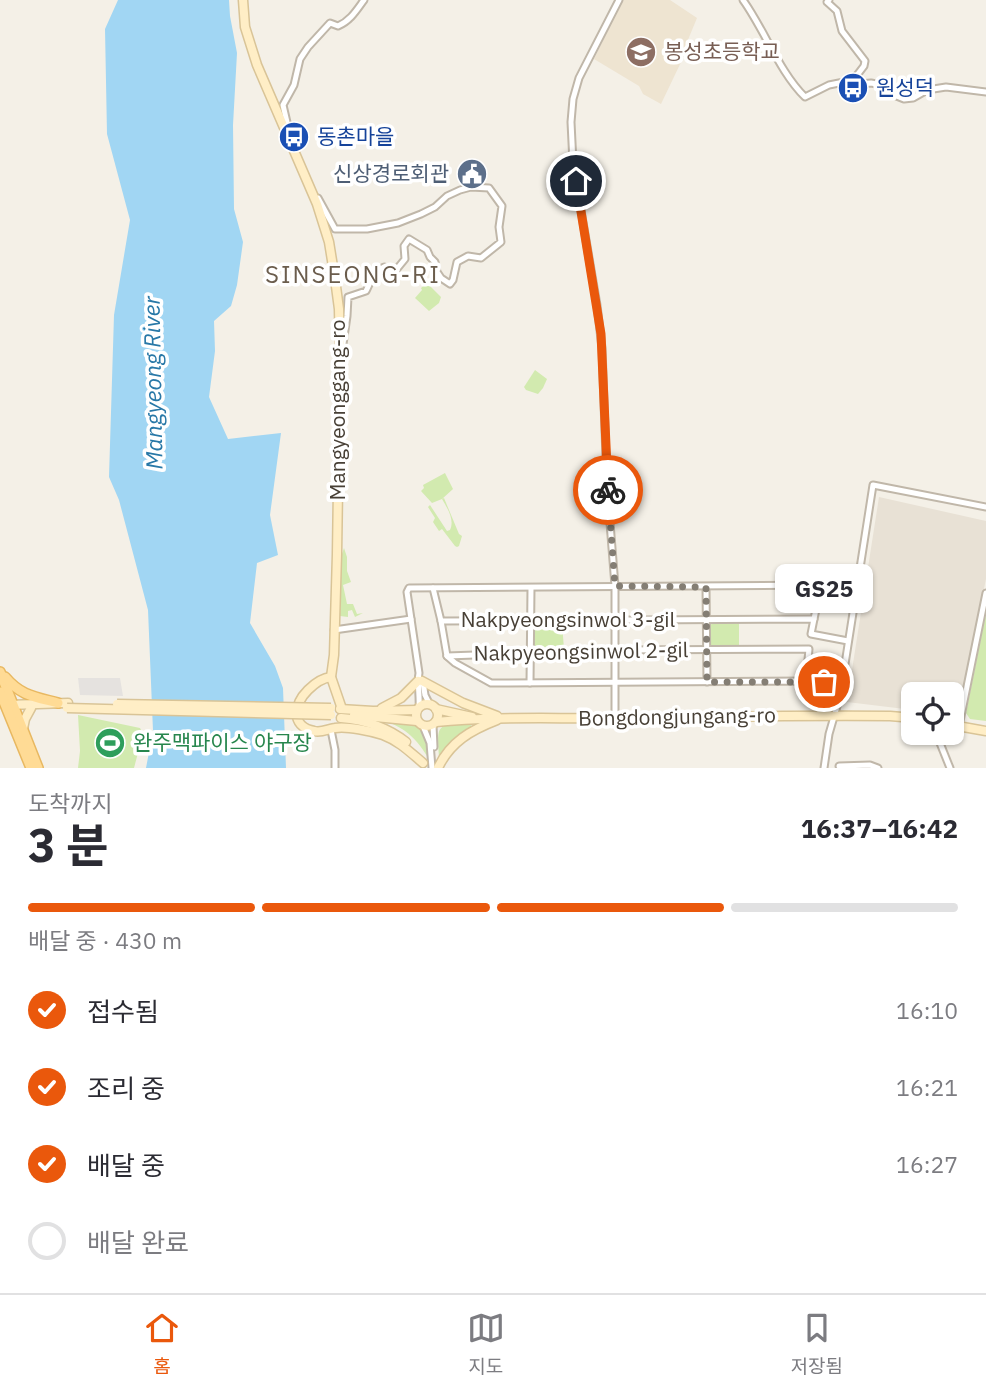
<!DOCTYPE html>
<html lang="ko">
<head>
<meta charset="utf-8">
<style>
	:root { --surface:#fff; --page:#f2f2f3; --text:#2b2b33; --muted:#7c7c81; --line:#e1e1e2; --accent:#ea580c }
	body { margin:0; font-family:"IBM Plex Sans","Noto Sans KR",sans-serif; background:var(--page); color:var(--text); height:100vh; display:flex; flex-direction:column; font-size:26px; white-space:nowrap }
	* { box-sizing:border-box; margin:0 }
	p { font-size:23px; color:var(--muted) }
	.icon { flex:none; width:38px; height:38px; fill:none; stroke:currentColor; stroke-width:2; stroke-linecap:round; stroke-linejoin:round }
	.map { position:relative; height:768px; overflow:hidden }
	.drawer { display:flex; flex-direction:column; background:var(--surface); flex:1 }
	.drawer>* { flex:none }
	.tools { position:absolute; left:901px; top:682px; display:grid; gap:14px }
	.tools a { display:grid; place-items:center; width:63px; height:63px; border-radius:10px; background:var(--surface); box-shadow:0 2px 5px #0004; font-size:35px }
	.pin { position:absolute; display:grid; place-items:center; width:60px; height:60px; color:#fff; margin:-30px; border:4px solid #fff; border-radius:50%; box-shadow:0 2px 7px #0007 }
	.courier { position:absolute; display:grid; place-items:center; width:70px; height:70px; margin:-35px; border:5px solid #ea580c; border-radius:50%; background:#fff; color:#222; box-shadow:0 2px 9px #0007 }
	.bubble { position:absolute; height:49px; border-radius:10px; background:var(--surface); box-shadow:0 2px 5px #0004; font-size:23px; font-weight:700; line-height:49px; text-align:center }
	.summary em { font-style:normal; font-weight:700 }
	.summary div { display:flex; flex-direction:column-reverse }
	.summary { display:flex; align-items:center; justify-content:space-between; height:119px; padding:0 28px }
	h1 { font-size:46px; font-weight:700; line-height:52px }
	.bar { display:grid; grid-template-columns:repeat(4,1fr); gap:10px 7px; align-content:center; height:84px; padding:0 28px }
	.bar i { height:9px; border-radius:5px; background:var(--line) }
	.bar .selected { background:var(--accent) }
	.bar p { grid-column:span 4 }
	ol { padding:0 28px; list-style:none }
	li { display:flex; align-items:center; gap:21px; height:77px }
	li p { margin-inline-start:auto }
	li .icon { padding:7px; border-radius:50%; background:var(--accent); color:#fff; stroke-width:4 }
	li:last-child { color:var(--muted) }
	li i { width:38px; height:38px; border:4px solid var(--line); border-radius:50% }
	.tab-bar { display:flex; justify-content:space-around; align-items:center; height:98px; border-top:2px solid var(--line); background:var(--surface); font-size:19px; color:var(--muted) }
	.tab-bar a { display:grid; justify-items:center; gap:4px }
	.tab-bar .selected { color:var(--accent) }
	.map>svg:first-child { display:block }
	.residential { fill:#e8e1d5 }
	.education { fill:#eee4d1 }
	.green { fill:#d2eaaf }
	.parking { fill:#e5e2df }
	.water { fill:#a1d6f3 }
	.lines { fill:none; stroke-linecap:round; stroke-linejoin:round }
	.street-casing { stroke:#c0b7a9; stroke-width:9 }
	.secondary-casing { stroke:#d9c497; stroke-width:11 }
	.primary-casing { stroke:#e8b861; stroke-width:12 }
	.street { stroke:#fff; stroke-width:5 }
	.secondary { stroke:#ffeec6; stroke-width:8 }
	.primary { stroke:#ffdb95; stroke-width:9 }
	.secondary-bridge-casing { stroke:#d9c497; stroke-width:11; stroke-linecap:butt }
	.secondary-bridge { stroke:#ffeec6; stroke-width:8 }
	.done { stroke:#847e74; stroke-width:7; stroke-dasharray:0 12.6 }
	.route { stroke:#ea580c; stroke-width:9 }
	.labels { text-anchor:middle; stroke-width:7; stroke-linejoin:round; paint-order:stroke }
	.education-label { font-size:21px; fill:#785e54; stroke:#fff; text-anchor:start }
	.transit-label { font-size:21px; fill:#164399; stroke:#fff; text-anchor:start }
	.service-label { font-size:21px; fill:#4e5e75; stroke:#fff; text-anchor:end }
	.street-label { font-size:21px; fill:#484036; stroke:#fff }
	.leisure-label { font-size:21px; fill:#27864d; stroke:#fff; text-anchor:start }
	.water-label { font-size:23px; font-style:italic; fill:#2878a7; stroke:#fff }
	.quarter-label { font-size:24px; letter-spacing:2px; fill:#6b5d4d; stroke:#fff }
</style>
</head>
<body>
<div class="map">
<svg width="986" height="768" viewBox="0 0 986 768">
	<rect width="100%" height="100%" fill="#f4f0e7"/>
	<path class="residential" d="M879,497L986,521V579L958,716L952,715V695H914L913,710L847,702Z"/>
	<path class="education" d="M623,0H670L697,18L685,47L683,58L661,104L643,94L639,86L594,59Z"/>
	<g class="green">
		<path d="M427,283L441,297L439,303L429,311L415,298L422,290L421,288Z"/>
		<path d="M535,370L547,379L543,388L538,394L526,390L524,387Z"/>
		<path d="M445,473L453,489L442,499L444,498L459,534L462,536L459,546L457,547L455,546L442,529L439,531L433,522L435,518L428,507L430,505L447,531L450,530C455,519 447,508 442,499L432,503L421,491L424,488L423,485Z"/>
		<path d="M344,548L347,557V571L351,582L343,585L347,604H353L357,614L363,613L355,617L352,610L348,611V617L340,616L341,557Z"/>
		<path d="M986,613V721L970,719L966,713Z"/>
		<path d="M739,621V647H713L710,645V626L713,622Z"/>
		<path d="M537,623H562L564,649H537L533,646L534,627Z"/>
		<path d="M78,715L140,728L143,734L134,768H78L80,751Z"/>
		<path d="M378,719C417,725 424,718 430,761C417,738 404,726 378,719Z"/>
		<path d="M470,724L472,727L453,741L439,757C437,723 436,725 470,724Z"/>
	</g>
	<path class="parking" d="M78,678H120L123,696L80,695Z"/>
	<path class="water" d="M118,0H229L230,16L237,53L233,125L234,209L243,242L237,285L231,306L214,321L215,351L209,397L228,439L281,433L270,515L278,555L257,563L250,623L275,666L283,688L286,768H146L153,731L148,610L119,500L109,477L114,315L130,220L107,134L105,29Z"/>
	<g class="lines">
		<g class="street-casing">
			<g id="street">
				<path d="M743,0C764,29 780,73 805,97L829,85L844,82L858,84L871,83L882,85L894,95L904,99L913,98L927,90L946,87L986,92"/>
				<path d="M829,0L827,2L837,11L842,31L865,61L864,66L851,83"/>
				<path d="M290,135L283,105L294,85L300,59L308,47L330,23L338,26C350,21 356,11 364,0"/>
				<path d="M318,198L335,229H367L398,223L421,214L435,207L447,196L460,190L471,187L489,188L502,206L499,227L501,242L481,258L468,256L457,262L453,280L450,284L441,278L437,272L435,262L430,257L427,250L409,239L404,246L405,259L396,270L392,272L388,271L384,267C373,272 371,281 366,291L348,297L347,316L343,344"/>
				<path d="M706,587L707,682"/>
				<path d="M433,588L441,621"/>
				<path d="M814,619L821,585"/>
				<path d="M334,630L411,619"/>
				<path d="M447,656L441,621L814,619L811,634L848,641"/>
				<path d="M447,656L455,663L491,683L806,681L842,683"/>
				<path d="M447,656L615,650L809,649L806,681"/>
				<path d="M423,682L425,695L430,705"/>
				<path d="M530,683L531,588"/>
				<path d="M419,708C420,697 417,682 419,673L407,592L409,588L821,585L843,586L856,588"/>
				<path d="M615,718V586L607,485L602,348L597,305L573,163L571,122L573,99L579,78L619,0"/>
				<path d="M433,725L434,747"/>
				<path d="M423,726L430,743L432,768"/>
				<path d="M959,726L986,593"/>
				<path d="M331,730L335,750V768"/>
				<path d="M936,733L950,768"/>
				<path d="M839,766L870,765L878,768"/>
				<path d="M824,768L829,734L840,696L873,485L986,507"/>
			</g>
		</g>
		<g class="secondary-casing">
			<g id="secondary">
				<path d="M243,0L245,27L257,65L317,204L329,242L335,279L339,309L340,357L337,554L334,655L331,677L342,709"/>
				<path d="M331,677C322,678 315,683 308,690C295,703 289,726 314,731C322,733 327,729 335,728C347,726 371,731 383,735C399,741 410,752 423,763"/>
				<path d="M422,681L463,703L497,716"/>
				<circle cx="427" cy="715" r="11"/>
				<path d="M8,705L68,703"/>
				<path d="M382,708L401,698L418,681"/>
				<path d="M340,709L373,711L417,710"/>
				<path d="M436,709L472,717"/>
				<path d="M354,715L417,721"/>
				<path d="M341,718C365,720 387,727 406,742"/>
				<path d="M436,722C496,716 556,719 617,718C708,717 799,715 890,716L914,718"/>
				<path d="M952,725L986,731"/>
				<path d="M23,729L25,719L31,708"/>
				<path d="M438,768C450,742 471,730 497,720"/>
			</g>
		</g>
		<g class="primary-casing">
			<g id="primary">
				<path d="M0,672L38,768"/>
				<path d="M5,677C21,696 35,697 58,703"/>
				<path d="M0,692L31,768"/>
			</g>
		</g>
		<use href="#street" class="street"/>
		<use href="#secondary" class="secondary"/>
		<use href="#primary" class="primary"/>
		<g class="secondary-bridge-casing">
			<g id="secondary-bridge">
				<path d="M117,704L331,708"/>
				<path d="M67,708L331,715"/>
			</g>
		</g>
		<use href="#secondary-bridge" class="secondary-bridge"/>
	</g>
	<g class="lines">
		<path class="done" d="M608,490L615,586L706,587L707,682H824"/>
		<path class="route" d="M576,181L601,334L608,490"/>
	</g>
	<defs>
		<g id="school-disc" transform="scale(1.575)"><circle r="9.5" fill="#8d6e63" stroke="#fff"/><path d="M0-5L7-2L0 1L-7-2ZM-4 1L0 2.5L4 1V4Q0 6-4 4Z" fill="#fff"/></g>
		<g id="bus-disc" transform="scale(1.575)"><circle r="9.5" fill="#1a4fb4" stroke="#fff"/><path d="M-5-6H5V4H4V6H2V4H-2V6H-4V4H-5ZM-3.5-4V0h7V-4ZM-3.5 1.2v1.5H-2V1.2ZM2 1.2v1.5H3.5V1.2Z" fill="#fff"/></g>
		<g id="civic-disc" transform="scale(1.575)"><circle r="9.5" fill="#5c6f8a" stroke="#fff"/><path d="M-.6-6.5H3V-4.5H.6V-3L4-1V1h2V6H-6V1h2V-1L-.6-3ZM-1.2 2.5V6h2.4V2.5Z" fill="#fff"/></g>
		<g id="stadium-disc" transform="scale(1.575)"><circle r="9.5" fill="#2e9e5b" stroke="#fff"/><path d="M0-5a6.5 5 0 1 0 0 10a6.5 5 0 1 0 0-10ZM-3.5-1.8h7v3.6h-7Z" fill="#fff"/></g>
	</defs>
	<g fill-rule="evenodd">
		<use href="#school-disc" x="641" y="52"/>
		<use href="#bus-disc" x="853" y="88"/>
		<use href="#bus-disc" x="294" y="137"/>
		<use href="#civic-disc" x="472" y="174"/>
		<use href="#stadium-disc" x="110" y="743"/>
	</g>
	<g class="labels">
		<g class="education-label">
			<text x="664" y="59">봉성초등학교</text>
		</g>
		<g class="transit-label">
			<text x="876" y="95">원성덕</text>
			<text x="317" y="144">동촌마을</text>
		</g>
		<g class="service-label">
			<text x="449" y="181">신상경로회관</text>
		</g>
		<g class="street-label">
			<text transform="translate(338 410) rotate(-90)" y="7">Mangyeonggang-ro</text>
			<text x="568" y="627">Nakpyeongsinwol 3-gil</text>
			<text transform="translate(581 652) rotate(-1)" y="7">Nakpyeongsinwol 2-gil</text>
			<text transform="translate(677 717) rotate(-1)" y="7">Bongdongjungang-ro</text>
		</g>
		<g class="leisure-label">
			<text x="133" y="750">완주맥파이스 야구장</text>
		</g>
		<g class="water-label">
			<text transform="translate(153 383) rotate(-91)" y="8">Mangyeong River</text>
		</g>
		<g class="quarter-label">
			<text x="353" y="283">SINSEONG-RI</text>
		</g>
	</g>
</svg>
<div class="tools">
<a><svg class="icon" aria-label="locate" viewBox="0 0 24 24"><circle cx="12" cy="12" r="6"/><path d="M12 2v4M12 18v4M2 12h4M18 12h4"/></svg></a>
</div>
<div class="pin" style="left:824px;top:682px;background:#ea580c"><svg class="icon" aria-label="bag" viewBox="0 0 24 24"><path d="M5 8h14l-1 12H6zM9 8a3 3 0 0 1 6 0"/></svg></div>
<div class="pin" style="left:576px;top:181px;background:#1f2937"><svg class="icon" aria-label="home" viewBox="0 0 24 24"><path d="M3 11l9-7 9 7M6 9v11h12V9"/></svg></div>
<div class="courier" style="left:608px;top:490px"><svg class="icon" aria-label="bike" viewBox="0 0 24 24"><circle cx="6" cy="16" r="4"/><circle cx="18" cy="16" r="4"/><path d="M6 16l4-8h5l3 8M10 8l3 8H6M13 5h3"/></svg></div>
<div class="bubble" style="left:775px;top:564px;width:98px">GS25</div>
</div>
<section class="drawer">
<div class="summary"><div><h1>3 분</h1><p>도착까지</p></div><em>16:37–16:42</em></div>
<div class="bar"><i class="selected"></i><i class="selected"></i><i class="selected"></i><i></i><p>배달 중 · 430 m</p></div>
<ol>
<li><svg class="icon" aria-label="check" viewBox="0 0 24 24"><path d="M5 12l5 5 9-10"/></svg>접수됨<p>16:10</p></li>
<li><svg class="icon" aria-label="check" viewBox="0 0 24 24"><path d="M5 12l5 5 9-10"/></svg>조리 중<p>16:21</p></li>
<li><svg class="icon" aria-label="check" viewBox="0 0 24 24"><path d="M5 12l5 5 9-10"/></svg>배달 중<p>16:27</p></li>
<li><i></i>배달 완료</li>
</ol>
</section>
<nav class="tab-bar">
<a class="selected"><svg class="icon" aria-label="home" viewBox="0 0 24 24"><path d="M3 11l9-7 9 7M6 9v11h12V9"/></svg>홈</a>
<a><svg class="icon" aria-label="map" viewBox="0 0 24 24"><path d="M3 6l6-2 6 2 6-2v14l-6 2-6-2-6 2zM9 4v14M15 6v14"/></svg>지도</a>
<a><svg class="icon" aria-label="saved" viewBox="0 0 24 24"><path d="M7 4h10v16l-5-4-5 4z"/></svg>저장됨</a>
</nav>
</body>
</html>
